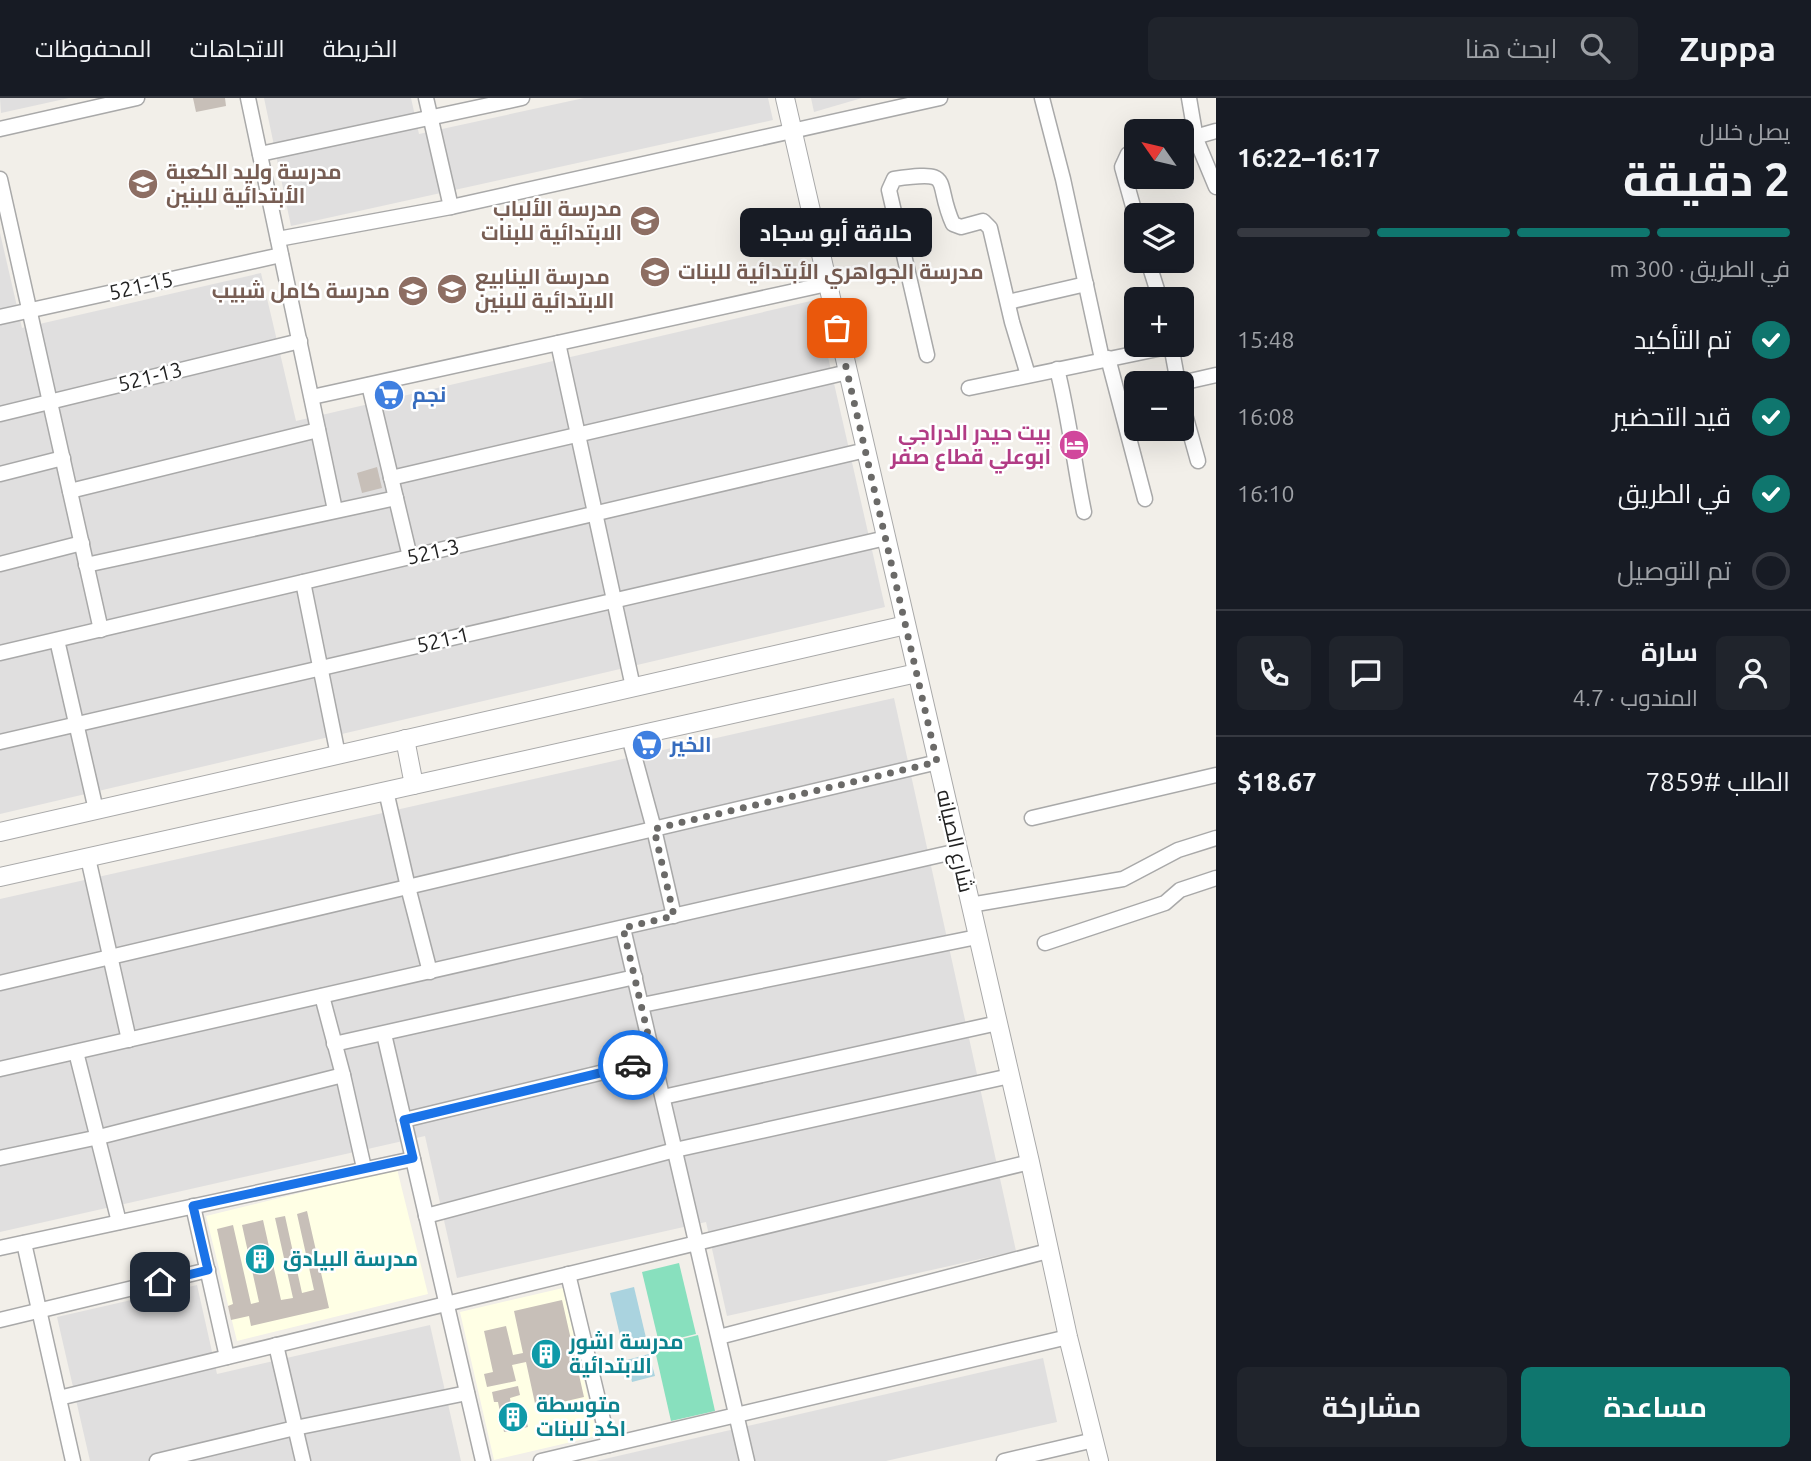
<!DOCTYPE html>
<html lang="ar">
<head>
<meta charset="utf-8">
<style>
	:root { --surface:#171b24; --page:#20242c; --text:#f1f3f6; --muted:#9ea1a6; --line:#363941; --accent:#0f766e }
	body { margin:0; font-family:Ubuntu,Cairo,sans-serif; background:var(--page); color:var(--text); direction:rtl; height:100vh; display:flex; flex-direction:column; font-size:26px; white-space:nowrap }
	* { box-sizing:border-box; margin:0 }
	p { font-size:23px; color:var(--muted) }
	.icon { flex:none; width:38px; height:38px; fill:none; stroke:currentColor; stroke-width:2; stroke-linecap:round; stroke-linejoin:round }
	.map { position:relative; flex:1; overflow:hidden; direction:ltr }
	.drawer { display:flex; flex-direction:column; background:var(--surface); width:595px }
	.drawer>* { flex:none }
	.needle { width:46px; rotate:304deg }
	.fabs { position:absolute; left:1124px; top:21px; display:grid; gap:14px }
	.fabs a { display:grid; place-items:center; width:70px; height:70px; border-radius:10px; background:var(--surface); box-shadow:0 7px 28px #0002; font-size:35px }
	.pin { position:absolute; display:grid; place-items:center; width:60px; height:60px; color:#fff; margin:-30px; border-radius:14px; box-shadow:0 4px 10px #0006 }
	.courier { position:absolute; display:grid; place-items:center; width:70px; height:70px; margin:-35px; border:5px solid #1a73e8; border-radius:50%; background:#fff; color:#222; box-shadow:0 2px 9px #0007 }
	.bubble { position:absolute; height:49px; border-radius:10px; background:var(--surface); box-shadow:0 7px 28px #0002; font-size:23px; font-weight:700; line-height:49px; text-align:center; direction:rtl }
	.overview em { font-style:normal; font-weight:700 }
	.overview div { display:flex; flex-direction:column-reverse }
	.overview { display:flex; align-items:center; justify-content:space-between; height:119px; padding:0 21px }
	h1 { font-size:46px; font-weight:700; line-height:52px }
	.bar { display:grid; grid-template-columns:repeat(4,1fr); gap:10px 7px; align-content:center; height:84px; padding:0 21px }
	.bar i { height:9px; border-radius:5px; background:var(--line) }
	.bar .on { background:var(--accent) }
	.bar p { grid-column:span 4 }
	.line { display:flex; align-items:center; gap:18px; padding:0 21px; border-top:2px solid var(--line) }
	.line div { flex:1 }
	.round { display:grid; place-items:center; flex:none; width:74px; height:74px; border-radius:10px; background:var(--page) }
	ol { padding:0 21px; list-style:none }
	li { display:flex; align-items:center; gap:21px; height:77px }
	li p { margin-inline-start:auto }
	li .icon { padding:7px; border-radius:50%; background:var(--accent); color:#fff; stroke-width:4 }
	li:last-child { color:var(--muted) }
	li i { width:38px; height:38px; border:4px solid var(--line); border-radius:50% }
	.action { display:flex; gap:14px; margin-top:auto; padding:14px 21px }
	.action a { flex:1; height:80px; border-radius:10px; background:var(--accent); color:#fff; font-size:28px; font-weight:700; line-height:80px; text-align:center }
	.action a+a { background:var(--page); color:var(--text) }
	header { display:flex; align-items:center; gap:42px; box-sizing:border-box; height:98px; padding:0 35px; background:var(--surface); border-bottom:2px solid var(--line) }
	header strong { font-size:33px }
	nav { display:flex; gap:38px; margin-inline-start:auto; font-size:24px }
	.search { width:490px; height:63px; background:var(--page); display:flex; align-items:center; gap:18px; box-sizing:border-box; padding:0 24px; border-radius:10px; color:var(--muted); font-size:26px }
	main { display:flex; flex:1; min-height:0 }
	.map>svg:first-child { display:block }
	.residential { fill:#e0dfdf }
	.education { fill:#ffffe5 }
	.pitch { fill:#88e0be }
	.water { fill:#aad3df }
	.building { fill:#c7bfb8 }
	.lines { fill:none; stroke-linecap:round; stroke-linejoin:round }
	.minor-casing { stroke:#a9a9a9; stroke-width:17 }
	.tertiary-casing { stroke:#a9a9a9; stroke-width:20 }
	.minor { stroke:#fff; stroke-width:14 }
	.tertiary { stroke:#fff; stroke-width:18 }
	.done { stroke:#6b6a68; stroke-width:7; stroke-dasharray:0 12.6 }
	.route { stroke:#1a73e8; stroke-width:9 }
	.labels { text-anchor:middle; stroke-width:5; stroke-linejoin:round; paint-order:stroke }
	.education-label { font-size:21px; font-weight:bold; fill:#785e54; stroke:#fff; text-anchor:start }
	.street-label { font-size:21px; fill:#222; stroke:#fff }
	.shop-label { font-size:21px; font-weight:bold; fill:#366cbe; stroke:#fff; text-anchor:start }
	.hotel-label { font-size:21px; font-weight:bold; fill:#b23c85; stroke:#fff; text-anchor:end }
	.culture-label { font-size:21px; font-weight:bold; fill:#0d838f; stroke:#fff; text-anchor:start }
</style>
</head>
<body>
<header>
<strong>Zuppa</strong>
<div class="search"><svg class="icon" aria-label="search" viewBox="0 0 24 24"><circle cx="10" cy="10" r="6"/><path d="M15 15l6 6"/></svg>ابحث هنا</div>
<nav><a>الخريطة</a><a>الاتجاهات</a><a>المحفوظات</a></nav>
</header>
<main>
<section class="drawer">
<div class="overview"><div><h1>2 دقيقة</h1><p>يصل خلال</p></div><em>16:17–16:22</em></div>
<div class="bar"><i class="on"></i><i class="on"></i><i class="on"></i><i></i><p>في الطريق · 300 m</p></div>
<ol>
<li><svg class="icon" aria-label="check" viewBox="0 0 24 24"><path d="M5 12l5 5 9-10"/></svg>تم التأكيد<p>15:48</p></li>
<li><svg class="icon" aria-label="check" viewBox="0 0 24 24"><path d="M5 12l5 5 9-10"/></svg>قيد التحضير<p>16:08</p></li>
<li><svg class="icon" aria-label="check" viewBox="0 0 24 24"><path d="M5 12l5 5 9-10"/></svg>في الطريق<p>16:10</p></li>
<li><i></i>تم التوصيل</li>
</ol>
<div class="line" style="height:126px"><a class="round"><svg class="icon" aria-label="person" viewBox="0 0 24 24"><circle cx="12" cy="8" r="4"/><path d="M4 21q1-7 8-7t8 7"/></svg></a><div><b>سارة</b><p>المندوب · 4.7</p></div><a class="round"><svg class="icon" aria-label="chat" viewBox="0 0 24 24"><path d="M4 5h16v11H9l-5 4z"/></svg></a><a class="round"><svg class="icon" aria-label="phone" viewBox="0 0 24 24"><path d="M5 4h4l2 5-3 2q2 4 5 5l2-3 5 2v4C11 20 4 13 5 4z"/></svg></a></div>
<div class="line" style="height:91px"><div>الطلب #7859</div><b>$18.67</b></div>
<div class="action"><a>مساعدة</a><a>مشاركة</a></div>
</section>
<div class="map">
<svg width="1216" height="1363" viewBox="0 0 1216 1363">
	<rect width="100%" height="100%" fill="#f2efe9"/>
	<g class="residential">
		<path d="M0,0H69L1,15Z"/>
		<path d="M264,0H411L419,36L584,0H768L773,22L291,128Z"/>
		<path d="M811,0H862L814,14Z"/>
		<path d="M0,135L22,230L261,175L296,323L815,202L885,509L0,716Z"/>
		<path d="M894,600L1016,1153L727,1218L706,1124L457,1180L425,1038L0,1134V801Z"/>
		<path d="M197,1187L217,1276L430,1227L461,1363H90L57,1219Z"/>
		<path d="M1043,1260L1057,1324L886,1363H596Z"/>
	</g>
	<g class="education">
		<path d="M397,1071L428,1196L237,1243L206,1118Z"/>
		<path d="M563,1190L597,1338L494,1362L460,1214Z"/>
	</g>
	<g class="pitch">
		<path d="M679,1165L696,1236L659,1245L642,1174Z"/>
		<path d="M698,1237L715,1313L671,1323L654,1248Z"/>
	</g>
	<g class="water">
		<path d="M634,1189L647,1244L623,1250L610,1195Z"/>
		<path d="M649,1256L655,1278L632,1284L627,1262Z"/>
	</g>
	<g class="building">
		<path d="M193,0H225L226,8L196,14Z"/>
		<path d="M377,369L382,390L362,395L357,375Z"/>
		<path d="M307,1113L329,1210L251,1228L249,1218L231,1222L228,1208L233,1206L217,1131L233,1127L251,1206L259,1204L242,1127L263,1122L281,1202L293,1200L275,1120L285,1118L302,1195L314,1192L297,1116Z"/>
		<path d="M562,1202L584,1299L536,1310L526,1264L512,1267L516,1283L487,1289L484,1276L493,1274L484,1233L506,1228L513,1257L523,1255L514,1213Z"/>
		<path d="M518,1288L520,1297L510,1300L511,1308L522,1306L528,1329L504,1334L498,1304H494L492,1294Z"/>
	</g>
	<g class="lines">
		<g class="minor-casing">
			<g id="minor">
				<path d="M248,0L335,412"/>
				<path d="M426,0L451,109"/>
				<path d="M1042,0L1063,81L1102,261"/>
				<path d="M1189,0L1196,41L1216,89"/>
				<path d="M0,31L137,0"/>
				<path d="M1181,43L1216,33"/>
				<path d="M1136,52L1128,56L1122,69L1136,119"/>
				<path d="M260,56L522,0"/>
				<path d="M0,81L101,532"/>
				<path d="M278,141L451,109L940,0"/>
				<path d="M1148,163L1160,201"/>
				<path d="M1008,204L1086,186"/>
				<path d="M0,219L281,157"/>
				<path d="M558,245L633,589"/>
				<path d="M1171,247L1178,285"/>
				<path d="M927,257L889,92L894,81C957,72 933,82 953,126L961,129L983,123L990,130L1012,224L1028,277"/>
				<path d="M1108,260L1145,401"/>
				<path d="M1057,271C1069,318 1074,366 1084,414"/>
				<path d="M1181,285L1216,277"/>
				<path d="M369,287L410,459"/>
				<path d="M969,290L1172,248"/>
				<path d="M312,299L827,186"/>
				<path d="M1181,302L1198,363"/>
				<path d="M0,316L300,243"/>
				<path d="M0,376L63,360"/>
				<path d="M391,380L848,274"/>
				<path d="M70,393L318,332"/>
				<path d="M0,466L82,445"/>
				<path d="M86,467L396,400"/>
				<path d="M303,484L338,657"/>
				<path d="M57,542L96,712"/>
				<path d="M0,555L866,352"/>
				<path d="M629,639L654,731L674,818"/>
				<path d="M0,644L886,440"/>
				<path d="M386,693L408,789L430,874"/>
				<path d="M1032,720L1216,677"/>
				<path d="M88,760L129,942"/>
				<path d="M970,807L1123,781L1178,752L1216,740"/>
				<path d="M623,830L747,1363"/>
				<path d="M1045,845L1165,805L1180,792L1216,780"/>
				<path d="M0,885L938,664"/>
				<path d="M322,898L343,977L364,1070"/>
				<path d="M642,907L977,839"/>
				<path d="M384,936L483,1363"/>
				<path d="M334,946L635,879"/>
				<path d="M76,954L119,1124"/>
				<path d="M0,971L958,753"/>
				<path d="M663,999L998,925"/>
				<path d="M404,1022L654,962"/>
				<path d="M0,1060L99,1039L343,977"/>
				<path d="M193,1108L227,1259"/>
				<path d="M426,1118L675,1052L1010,978"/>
				<path d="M24,1145L73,1363"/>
				<path d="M0,1150L413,1061"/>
				<path d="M568,1176L609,1347"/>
				<path d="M0,1222L208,1172"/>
				<path d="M719,1239L1048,1153"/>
				<path d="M276,1247L303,1363"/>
				<path d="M59,1300L1030,1064"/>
				<path d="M157,1363L295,1330L467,1295"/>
				<path d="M541,1363L1068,1239"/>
				<path d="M1004,1363L1094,1342"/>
			</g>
		</g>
		<g class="tertiary-casing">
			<g id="tertiary">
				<path d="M785,0L1030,1064L1068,1239L1099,1363"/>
				<path d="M405,641L414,687"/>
				<path d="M0,734L906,527"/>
				<path d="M0,779L917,575"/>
			</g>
		</g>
		<use href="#minor" class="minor"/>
		<use href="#tertiary" class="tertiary"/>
	</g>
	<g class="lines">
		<path class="done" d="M633,967L654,962L623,830L674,818L654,731L937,664L837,230"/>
		<path class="route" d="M160,1184L208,1172L193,1108L413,1060L404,1022L633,967"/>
	</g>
	<defs>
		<g id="school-disc" transform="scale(1.575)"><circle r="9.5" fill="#8d6e63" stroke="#fff"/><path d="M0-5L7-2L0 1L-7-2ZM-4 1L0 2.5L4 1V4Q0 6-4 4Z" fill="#fff"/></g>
		<g id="supermarket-disc" transform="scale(1.575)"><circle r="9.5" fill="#3f7fe0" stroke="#fff"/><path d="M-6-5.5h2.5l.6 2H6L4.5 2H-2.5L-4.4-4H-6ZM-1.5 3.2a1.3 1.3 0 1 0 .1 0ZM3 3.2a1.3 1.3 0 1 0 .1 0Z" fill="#fff"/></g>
		<g id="hotel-disc" transform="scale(1.575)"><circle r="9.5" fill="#d1479c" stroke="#fff"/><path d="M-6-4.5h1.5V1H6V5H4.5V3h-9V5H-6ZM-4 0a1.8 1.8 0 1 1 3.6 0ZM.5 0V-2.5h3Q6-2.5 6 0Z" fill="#fff"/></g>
		<g id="building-disc" transform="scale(1.575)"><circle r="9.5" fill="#0f9aa8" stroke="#fff"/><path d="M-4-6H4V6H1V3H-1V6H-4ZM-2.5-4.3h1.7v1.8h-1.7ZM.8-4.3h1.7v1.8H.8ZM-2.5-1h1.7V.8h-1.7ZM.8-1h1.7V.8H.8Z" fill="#fff"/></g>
	</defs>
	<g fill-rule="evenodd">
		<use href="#school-disc" x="143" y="86"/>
		<use href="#school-disc" x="645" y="123"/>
		<use href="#school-disc" x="655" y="174"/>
		<use href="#school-disc" x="452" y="191"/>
		<use href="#school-disc" x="413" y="193"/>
		<use href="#supermarket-disc" x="389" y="297"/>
		<use href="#hotel-disc" x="1074" y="347"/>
		<use href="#supermarket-disc" x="647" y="647"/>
		<use href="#building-disc" x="260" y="1161"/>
		<use href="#building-disc" x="546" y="1256"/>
		<use href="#building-disc" x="513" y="1319"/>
	</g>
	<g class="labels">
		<g class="education-label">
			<text x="166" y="81">مدرسة وليد الكعبة<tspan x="166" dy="24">الأبتدائية للبنين</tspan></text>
			<text x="622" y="118" text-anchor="end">مدرسة الألباب<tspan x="622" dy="24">الابتدائية للبنات</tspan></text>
			<text x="678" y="181">مدرسة الجواهري الأبتدائية للبنات</text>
			<text x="475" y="186">مدرسة الينابيع<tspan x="475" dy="24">الابتدائية للبنين</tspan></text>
			<text x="390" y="200" text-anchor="end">مدرسة كامل شبيب</text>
		</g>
		<g class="street-label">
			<text transform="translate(141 188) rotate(-13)" y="7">521-15</text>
			<text transform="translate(150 279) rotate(-14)" y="7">521-13</text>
			<text transform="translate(433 454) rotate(-13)" y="7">521-3</text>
			<text transform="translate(443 542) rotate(-13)" y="7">521-1</text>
			<text transform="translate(955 743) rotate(77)" y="7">شارع الصيانه</text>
		</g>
		<g class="shop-label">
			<text x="412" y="304">نجم</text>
			<text x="670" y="654">الخير</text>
		</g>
		<g class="hotel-label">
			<text x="1051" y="342">بيت حيدر الدراجي<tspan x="1051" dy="24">ابوعلي قطاع صفر</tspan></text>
		</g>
		<g class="culture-label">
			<text x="283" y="1168">مدرسة البيادق</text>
			<text x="569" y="1251">مدرسة اشور<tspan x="569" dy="24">الابتدائية</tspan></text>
			<text x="536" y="1314">متوسطة<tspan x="536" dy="24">اكد للبنات</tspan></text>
		</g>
	</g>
</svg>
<div class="fabs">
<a><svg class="needle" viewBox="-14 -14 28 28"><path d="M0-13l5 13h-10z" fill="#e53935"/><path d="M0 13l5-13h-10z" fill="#9ea1a6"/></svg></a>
<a><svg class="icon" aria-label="layers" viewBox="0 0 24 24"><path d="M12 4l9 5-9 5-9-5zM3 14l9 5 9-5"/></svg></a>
<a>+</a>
<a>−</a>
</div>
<div class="pin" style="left:837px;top:230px;background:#ea580c"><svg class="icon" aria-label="bag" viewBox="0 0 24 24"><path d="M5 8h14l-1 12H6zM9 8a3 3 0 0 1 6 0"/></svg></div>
<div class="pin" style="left:160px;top:1184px;background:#1f2937"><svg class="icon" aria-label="home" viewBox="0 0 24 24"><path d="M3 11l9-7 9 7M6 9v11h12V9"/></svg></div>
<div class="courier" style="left:633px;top:967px"><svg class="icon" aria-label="car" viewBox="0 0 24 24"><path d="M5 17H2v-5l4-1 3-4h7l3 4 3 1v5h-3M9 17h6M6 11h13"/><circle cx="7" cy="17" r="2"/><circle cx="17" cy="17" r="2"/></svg></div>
<div class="bubble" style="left:740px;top:110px;width:192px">حلاقة أبو سجاد</div>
</div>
</main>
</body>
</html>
